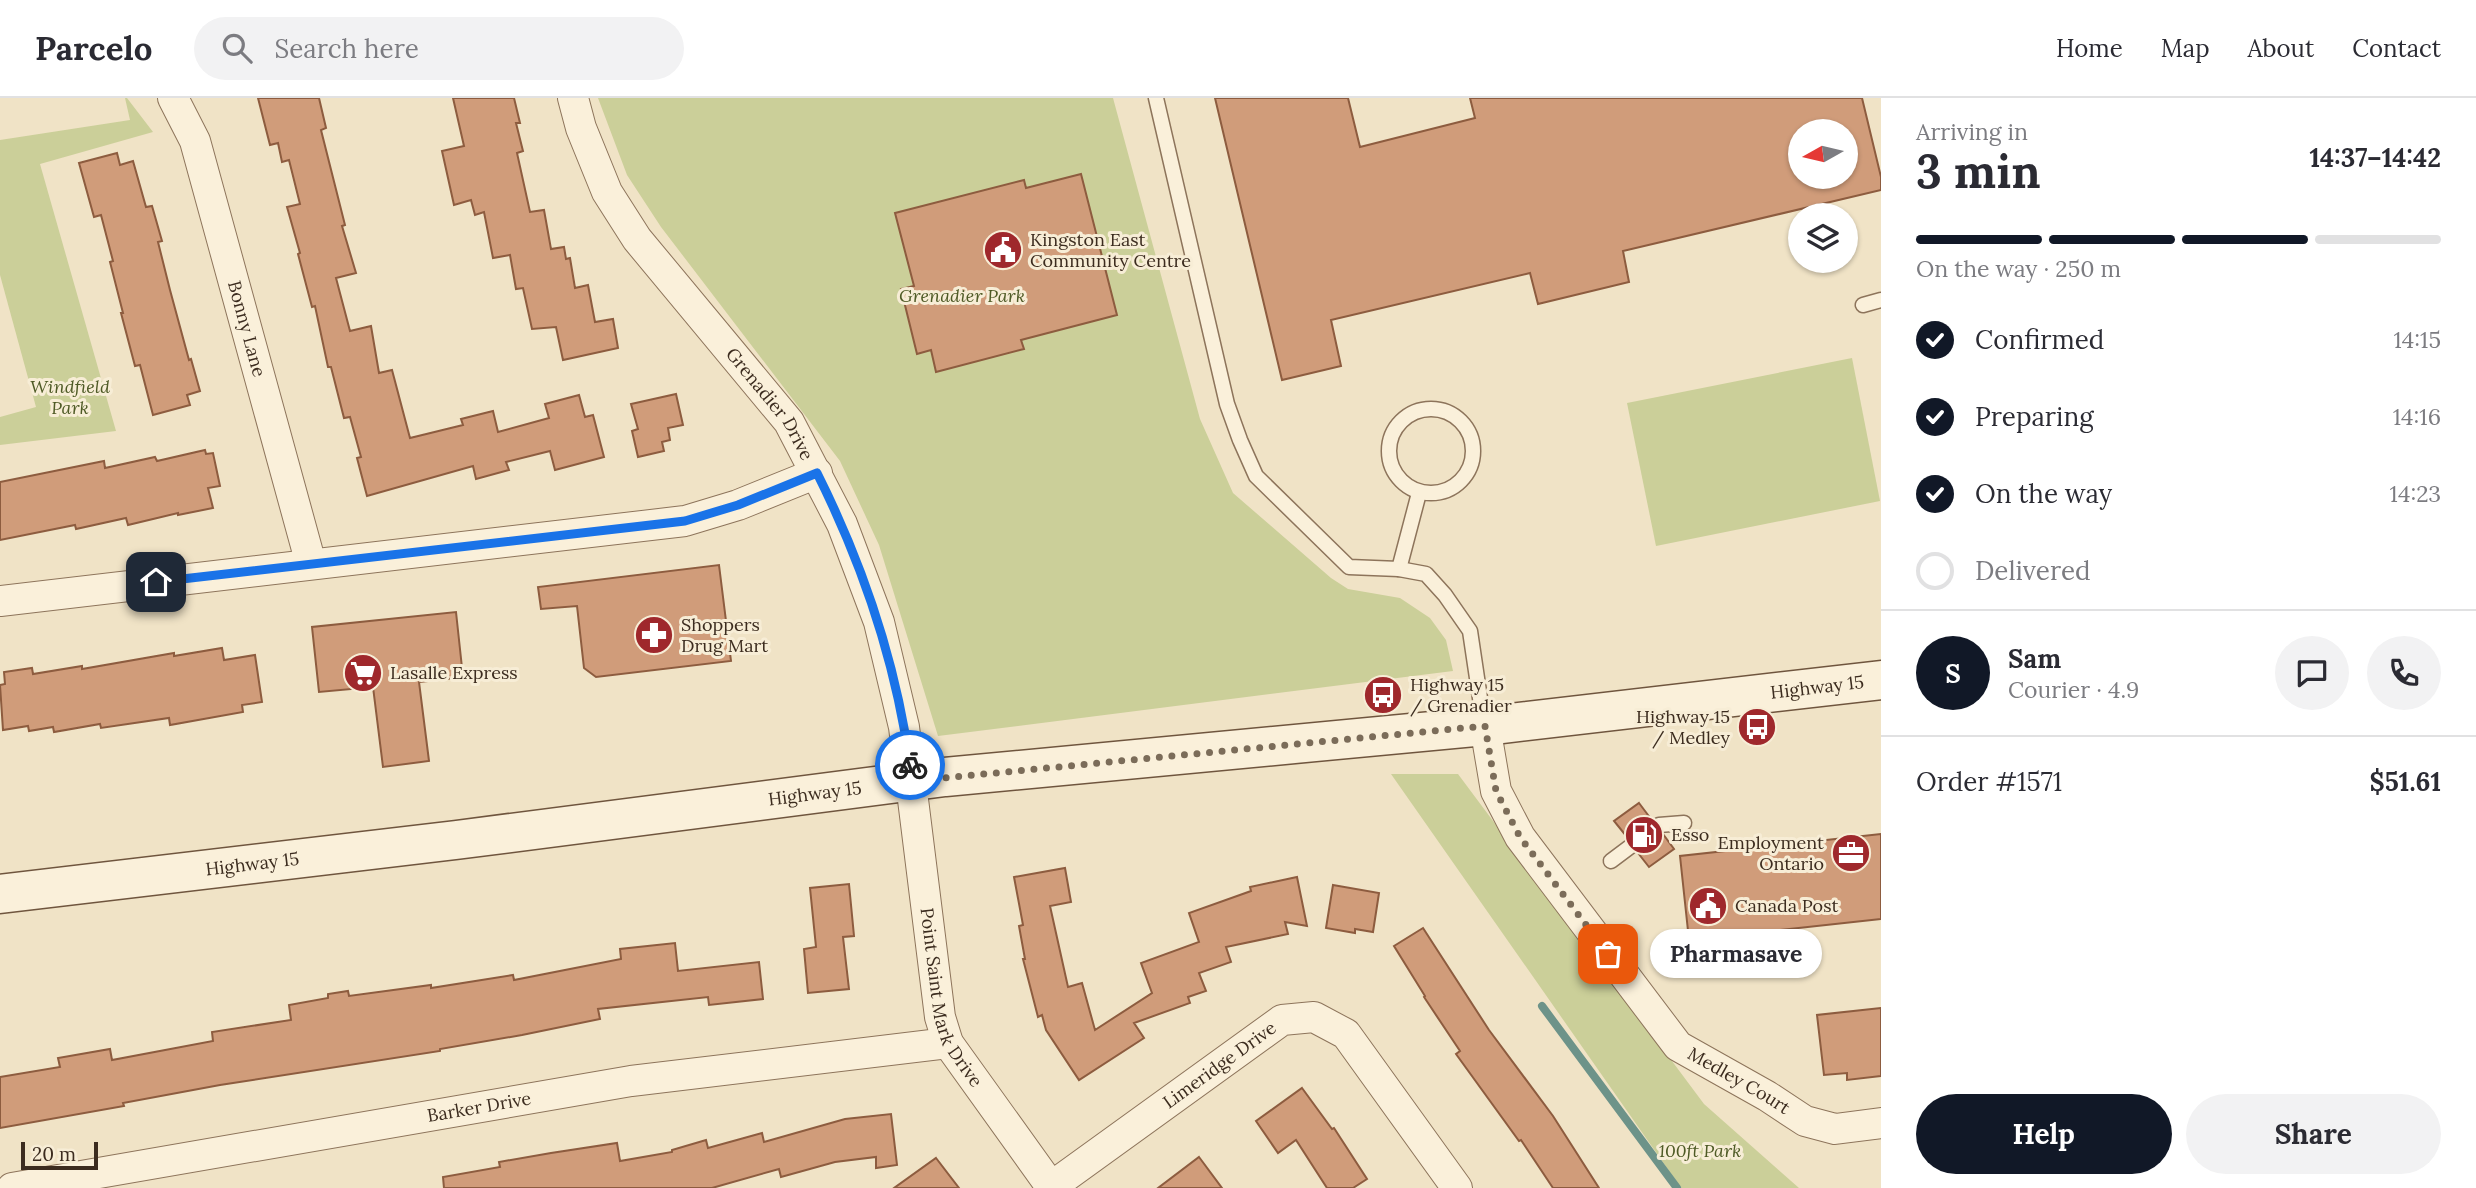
<!DOCTYPE html>
<html lang="en">
<head>
<meta charset="utf-8">
<style>
	:root { --surface:#fff; --page:#f2f2f3; --text:#2b2b33; --muted:#7c7c81; --line:#e1e1e2; --accent:#111827 }
	body { margin:0; font-family:Lora,serif; background:var(--page); color:var(--text); height:100vh; display:flex; flex-direction:column; font-size:26px; white-space:nowrap }
	* { box-sizing:border-box; margin:0 }
	p { font-size:23px; color:var(--muted) }
	.icon { flex:none; width:38px; height:38px; fill:none; stroke:currentColor; stroke-width:2; stroke-linecap:round; stroke-linejoin:round }
	.map { position:relative; flex:1; overflow:hidden }
	.side { display:flex; flex-direction:column; background:var(--surface); width:595px }
	.side>* { flex:none }
	.needle { width:46px; rotate:262deg }
	.controls { position:absolute; left:1788px; top:21px; display:grid; gap:14px }
	.controls a { display:grid; place-items:center; width:70px; height:70px; border-radius:50%; background:var(--surface); box-shadow:0 2px 5px #0004; font-size:35px }
	.scale { position:absolute; left:21px; bottom:18px; width:77px; box-sizing:border-box; padding-left:7px; border:4px solid #3c2c1f; border-top:0; font-size:19px; line-height:24px; white-space:nowrap; color:#3c2c1f; -webkit-text-stroke:5px #f7edd6; paint-order:stroke }
	.pin { position:absolute; display:grid; place-items:center; width:60px; height:60px; color:#fff; margin:-30px; border-radius:14px; box-shadow:0 4px 10px #0006 }
	.courier { position:absolute; display:grid; place-items:center; width:70px; height:70px; margin:-35px; border:5px solid #1a73e8; border-radius:50%; background:#fff; color:#222; box-shadow:0 2px 9px #0007 }
	.bubble { position:absolute; height:49px; border-radius:24px; background:var(--surface); box-shadow:0 2px 5px #0004; font-size:23px; font-weight:700; line-height:49px; text-align:center }
	.headline em { font-style:normal; font-weight:700 }
	.headline div { display:flex; flex-direction:column-reverse }
	.headline { display:flex; align-items:center; justify-content:space-between; height:119px; padding:0 35px }
	h1 { font-size:46px; font-weight:700; line-height:52px }
	.bar { display:grid; grid-template-columns:repeat(4,1fr); gap:10px 7px; align-content:center; height:84px; padding:0 35px }
	.bar i { height:9px; border-radius:5px; background:var(--line) }
	.bar .current { background:var(--accent) }
	.bar p { grid-column:span 4 }
	.line { display:flex; align-items:center; gap:18px; padding:0 35px; border-top:2px solid var(--line) }
	.line div { flex:1 }
	.round { display:grid; place-items:center; flex:none; width:74px; height:74px; border-radius:37px; background:var(--page) }
	ol { padding:0 35px; list-style:none }
	li { display:flex; align-items:center; gap:21px; height:77px }
	li p { margin-inline-start:auto }
	li .icon { padding:7px; border-radius:50%; background:var(--accent); color:#fff; stroke-width:4 }
	li:last-child { color:var(--muted) }
	li i { width:38px; height:38px; border:4px solid var(--line); border-radius:50% }
	.action { display:flex; gap:14px; margin-top:auto; padding:14px 35px }
	.action a { flex:1; height:80px; border-radius:42px; background:var(--accent); color:#fff; font-size:28px; font-weight:700; line-height:80px; text-align:center }
	.action a+a { background:var(--page); color:var(--text) }
	header { display:flex; align-items:center; gap:42px; box-sizing:border-box; height:98px; padding:0 35px; background:var(--surface); border-bottom:2px solid var(--line) }
	header strong { font-size:33px }
	nav { display:flex; gap:38px; margin-inline-start:auto; font-size:24px }
	.search { width:490px; height:63px; background:var(--page); display:flex; align-items:center; gap:18px; box-sizing:border-box; padding:0 24px; border-radius:38px; color:var(--muted); font-size:26px }
	main { display:flex; flex:1; min-height:0 }
	.map>svg:first-child { display:block }
	.green { fill:#cbcf99 }
	.lines { fill:none; stroke-linecap:round; stroke-linejoin:round }
	.stream { stroke:#6d9389; stroke-width:8 }
	.building { fill:#d09c7a; stroke:#8d5c3f; stroke-width:2; fill-rule:evenodd }
	.service-casing { stroke:#8d745b; stroke-width:17 }
	.minor-casing { stroke:#8d745b; stroke-width:32 }
	.secondary-casing { stroke:#6f553e; stroke-width:41 }
	.service { stroke:#faf0da; stroke-width:14 }
	.minor { stroke:#faf0da; stroke-width:30 }
	.secondary { stroke:#faf0da; stroke-width:38 }
	.done { stroke:#7b6c59; stroke-width:7; stroke-dasharray:0 12.6 }
	.route { stroke:#1a73e8; stroke-width:9 }
	.labels { text-anchor:middle; stroke-width:6; stroke-linejoin:round; paint-order:stroke }
	.poi-label { font-size:18px; fill:#3c2c1f; stroke:#f7edd6; text-anchor:start }
	.park-label { font-size:18px; font-style:italic; fill:#4e5a25; stroke:#f7edd6 }
	.street-label { font-size:18px; fill:#3c2c1f; stroke:#f7edd6 }
</style>
</head>
<body>
<header>
<strong>Parcelo</strong>
<div class="search"><svg class="icon" aria-label="search" viewBox="0 0 24 24"><circle cx="10" cy="10" r="6"/><path d="M15 15l6 6"/></svg>Search here</div>
<nav><a>Home</a><a>Map</a><a>About</a><a>Contact</a></nav>
</header>
<main>
<div class="map">
<svg width="1881" height="1090" viewBox="0 0 1881 1090">
	<rect width="100%" height="100%" fill="#f0e3c6"/>
	<g class="green">
		<path d="M125,0H127L153,34L40,66L116,333L0,347V319L36,309L0,177V42L130,22Z"/>
		<path d="M598,0H1113L1200,321L1233,395L1331,480L1348,491L1400,500L1430,520L1446,542L1453,573L938,638L879,447L840,363L661,129L627,77Z"/>
		<path d="M1852,260L1880,403L1656,448L1627,305Z"/>
		<path d="M1391,676H1458L1704,1006L1799,1090H1681Z"/>
	</g>
	<g class="lines">
		<path class="stream" d="M1542,908L1677,1090"/>
	</g>
	<g class="building">
		<path d="M258,0H319L326,30L321,32L345,127L342,128L356,175L336,180L350,233L371,228L379,275L392,272L410,340L463,327L461,321L493,313L498,334L549,320L545,306L579,297L585,319L593,317L604,359L555,372L550,353L506,364L509,372L476,381L473,368L367,398L357,360L361,359L350,319L344,320L331,269H328L315,208L312,209L298,156L300,155L287,109L300,106L289,62L282,64L278,45L270,47Z"/>
		<path d="M453,0H514L520,25H516L523,53L517,55L530,114L544,112L551,151L564,149L566,161L570,160L575,190L588,187L595,224L613,221L618,250L563,262L556,229L532,231L523,190L516,191L510,157L493,160L484,114L475,117L471,102L454,107L442,53L464,48Z"/>
		<path d="M1215,0H1348L1360,49L1475,20L1470,0H1862L1881,79V92L1623,153L1629,184L1538,206L1530,175L1331,222L1341,268L1282,282ZM1801,33H1846V79H1801Z"/>
		<path d="M117,55L120,67L133,63L146,109L152,108L162,143L158,144L170,192L189,262L191,261L200,293L187,297L190,307L153,317L140,267L135,268L121,215H123L110,164L113,163L101,117L94,119L79,65Z"/>
		<path d="M1081,76L1117,217L1021,242L1024,251L936,274L931,252L917,256L901,191L914,188L895,115L1024,82L1026,90Z"/>
		<path d="M676,296L683,327L668,330L670,342L662,344L664,353L638,359L632,333L638,331L631,306Z"/>
		<path d="M205,352L206,356L213,355L220,388L208,390L213,410L178,417V415L128,427L126,420L76,431L75,427L0,442V384L104,363L105,370L155,359L157,363Z"/>
		<path d="M719,467L731,563L596,579L584,570L577,508L541,511L538,489Z"/>
		<path d="M456,514L463,579L419,584L429,663L383,669L373,589L319,594L312,529Z"/>
		<path d="M222,550L224,562L255,557L262,604L242,607L243,614L170,627L169,620L101,630L100,626L54,634L53,629L29,633L28,628L3,632L0,587L5,586L4,574L32,570L33,576L82,568V571L174,555V558Z"/>
		<path d="M1639,705L1651,721L1627,739L1614,723Z"/>
		<path d="M1663,736L1674,751L1649,769L1638,755Z"/>
		<path d="M1881,736V821L1689,842L1680,758Z"/>
		<path d="M1065,770L1071,804L1050,808L1068,889L1082,885L1095,932L1152,895L1141,865L1199,844L1189,815L1251,793L1250,789L1297,779L1307,828L1285,824L1288,836L1226,849L1231,864L1199,875L1206,893L1188,899L1190,905L1134,925L1144,940L1079,982L1046,932L1042,917L1038,919L1023,861H1025L1019,828L1023,827L1014,779Z"/>
		<path d="M849,786L854,838L843,839L849,891L808,895L804,851L816,849L810,790Z"/>
		<path d="M1333,787L1379,795L1373,834L1355,831V835L1326,830Z"/>
		<path d="M1423,830L1489,932L1553,1018L1599,1090H1553L1521,1042L1519,1043L1456,956L1460,953L1424,899L1425,898L1394,848Z"/>
		<path d="M675,845L678,873L759,864L763,901L709,907L708,899L598,911L600,921L522,937L440,951V953L220,987L123,1005L124,1008L0,1030V979L60,969L58,960L110,951L112,962L213,943L212,934L291,922L289,907L328,900V896L348,893L349,898L431,887V890L513,877L514,882L621,861L620,851Z"/>
		<path d="M1881,910V978L1847,982V975L1824,977L1817,917Z"/>
		<path d="M1302,990L1332,1031L1334,1030L1367,1081L1353,1090H1327L1296,1042L1278,1055L1256,1023Z"/>
		<path d="M891,1016L897,1067L876,1070V1059L835,1064L781,1079L779,1071L712,1090H444L443,1079L500,1069L499,1064L551,1055L617,1045L620,1063L672,1054V1052L706,1042L708,1050L762,1035L764,1044L845,1021Z"/>
		<path d="M1199,1059L1222,1090H1158Z"/>
		<path d="M936,1060L959,1090H894Z"/>
	</g>
	<g class="lines">
		<g class="service-casing">
			<g id="service">
				<path d="M1156,0L1227,306L1240,342L1256,378L1349,469L1399,471L1426,476L1445,497L1470,533L1484,627"/>
				<path d="M1863,207L1881,202"/>
				<circle cx="1431" cy="353" r="42"/>
				<path d="M1399,471L1419,395"/>
				<path d="M1611,763L1659,727L1684,725"/>
			</g>
		</g>
		<g class="minor-casing">
			<g id="minor">
				<path id="s1" d="M173,0L195,43L311,466"/>
				<path id="s2" d="M573,0L581,30L607,94L637,141L789,324L842,426L879,524L904,629L940,919L948,945L1052,1090"/>
				<path d="M0,503L685,423L738,407L817,375"/>
				<path id="s3" d="M1485,628L1496,693L1520,739L1678,948L1767,998L1805,1023L1835,1031L1881,1025"/>
				<path id="s4" d="M1051,1089L1282,922L1314,919L1346,936L1457,1090"/>
				<path id="s5" d="M12,1090L631,983L948,945"/>
			</g>
		</g>
		<g class="secondary-casing">
			<g id="secondary">
				<path id="s6" d="M0,796L456,742L945,679L1485,628L1881,582"/>
			</g>
		</g>
		<use href="#service" class="service"/>
		<use href="#minor" class="minor"/>
		<use href="#secondary" class="secondary"/>
	</g>
	<g class="lines">
		<path class="done" d="M910,667L912,683L1485,628L1496,693L1520,739L1608,856"/>
		<path class="route" d="M156,484L685,423L738,407L817,375C863,467 896,565 910,667"/>
	</g>
	<defs>
		<g id="civic-disc" transform="scale(2.0125)"><circle r="9.5" fill="#9f282c" stroke="#f7edd6"/><path d="M-.6-6.5H3V-4.5H.6V-3L4-1V1h2V6H-6V1h2V-1L-.6-3ZM-1.2 2.5V6h2.4V2.5Z" fill="#fff"/></g>
		<g id="pharmacy-disc" transform="scale(2.0125)"><circle r="9.5" fill="#9f282c" stroke="#f7edd6"/><path d="M-2-6h4v4h4v4h-4v4h-4v-4h-4v-4h4Z" fill="#fff"/></g>
		<g id="supermarket-disc" transform="scale(2.0125)"><circle r="9.5" fill="#9f282c" stroke="#f7edd6"/><path d="M-6-5.5h2.5l.6 2H6L4.5 2H-2.5L-4.4-4H-6ZM-1.5 3.2a1.3 1.3 0 1 0 .1 0ZM3 3.2a1.3 1.3 0 1 0 .1 0Z" fill="#fff"/></g>
		<g id="bus-disc" transform="scale(2.0125)"><circle r="9.5" fill="#9f282c" stroke="#f7edd6"/><path d="M-5-6H5V4H4V6H2V4H-2V6H-4V4H-5ZM-3.5-4V0h7V-4ZM-3.5 1.2v1.5H-2V1.2ZM2 1.2v1.5H3.5V1.2Z" fill="#fff"/></g>
		<g id="fuel-disc" transform="scale(2.0125)"><circle r="9.5" fill="#9f282c" stroke="#f7edd6"/><path d="M-5.5-6h7V0h2V4h1.3V-2.5L3-4.5l.8-.8L6-3V5H2.5V1h-1V6h-7ZM-4.2-4.7v3.2H.2V-4.7Z" fill="#fff"/></g>
		<g id="office-disc" transform="scale(2.0125)"><circle r="9.5" fill="#9f282c" stroke="#f7edd6"/><path d="M-6-3h4V-5.5h4V-3h4V5H-6ZM-1-4.5V-3h2v-1.5ZM-6 0V1H6V0Z" fill="#fff"/></g>
	</defs>
	<g fill-rule="evenodd">
		<use href="#civic-disc" x="1003" y="152"/>
		<use href="#pharmacy-disc" x="654" y="537"/>
		<use href="#supermarket-disc" x="363" y="575"/>
		<use href="#bus-disc" x="1383" y="597"/>
		<use href="#bus-disc" x="1757" y="629"/>
		<use href="#fuel-disc" x="1644" y="737"/>
		<use href="#office-disc" x="1851" y="755"/>
		<use href="#civic-disc" x="1708" y="808"/>
	</g>
	<g class="labels">
		<g class="poi-label">
			<text x="1030" y="148">Kingston East<tspan x="1030" dy="21">Community Centre</tspan></text>
			<text x="681" y="533">Shoppers<tspan x="681" dy="21">Drug Mart</tspan></text>
			<text x="390" y="581">Lasalle Express</text>
			<text x="1410" y="593">Highway 15<tspan x="1410" dy="21">/ Grenadier</tspan></text>
			<text x="1730" y="625" text-anchor="end">Highway 15<tspan x="1730" dy="21">/ Medley</tspan></text>
			<text x="1671" y="743">Esso</text>
			<text x="1824" y="751" text-anchor="end">Employment<tspan x="1824" dy="21">Ontario</tspan></text>
			<text x="1735" y="814">Canada Post</text>
		</g>
		<g class="park-label">
			<text x="962" y="204">Grenadier Park</text>
			<text x="70" y="295">Windfield<tspan x="70" dy="21">Park</tspan></text>
			<text x="1700" y="1059">100ft Park</text>
		</g>
		<g class="street-label">
			<text dy="6" stroke="none"><textPath href="#s1" startOffset="243">Bonny Lane</textPath></text>
			<text dy="6" stroke="none"><textPath href="#s2" startOffset="368">Grenadier Drive</textPath></text>
			<text dy="6" stroke="none"><textPath href="#s6" startOffset="1829">Highway 15</textPath></text>
			<text dy="6" stroke="none"><textPath href="#s6" startOffset="821">Highway 15</textPath></text>
			<text dy="6" stroke="none"><textPath href="#s6" startOffset="254">Highway 15</textPath></text>
			<text dy="6" stroke="none"><textPath href="#s2" startOffset="998">Point Saint Mark Drive</textPath></text>
			<text dy="6" stroke="none"><textPath href="#s4" startOffset="208">Limeridge Drive</textPath></text>
			<text dy="6" stroke="none"><textPath href="#s3" startOffset="450">Medley Court</textPath></text>
			<text dy="6" stroke="none"><textPath href="#s5" startOffset="474">Barker Drive</textPath></text>
		</g>
	</g>
</svg>
<div class="controls">
<a><svg class="needle" viewBox="-14 -14 28 28"><path d="M0-13l5 13h-10z" fill="#e53935"/><path d="M0 13l5-13h-10z" fill="#7c7c81"/></svg></a>
<a><svg class="icon" aria-label="layers" viewBox="0 0 24 24"><path d="M12 4l9 5-9 5-9-5zM3 14l9 5 9-5"/></svg></a>
</div>
<div class="scale">20 m</div>
<div class="pin" style="left:1608px;top:856px;background:#ea580c"><svg class="icon" aria-label="bag" viewBox="0 0 24 24"><path d="M5 8h14l-1 12H6zM9 8a3 3 0 0 1 6 0"/></svg></div>
<div class="pin" style="left:156px;top:484px;background:#1f2937"><svg class="icon" aria-label="home" viewBox="0 0 24 24"><path d="M3 11l9-7 9 7M6 9v11h12V9"/></svg></div>
<div class="courier" style="left:910px;top:667px"><svg class="icon" aria-label="bike" viewBox="0 0 24 24"><circle cx="6" cy="16" r="4"/><circle cx="18" cy="16" r="4"/><path d="M6 16l4-8h5l3 8M10 8l3 8H6M13 5h3"/></svg></div>
<div class="bubble" style="left:1650px;top:831px;width:172px">Pharmasave</div>
</div>
<section class="side">
<div class="headline"><div><h1>3 min</h1><p>Arriving in</p></div><em>14:37–14:42</em></div>
<div class="bar"><i class="current"></i><i class="current"></i><i class="current"></i><i></i><p>On the way · 250 m</p></div>
<ol>
<li><svg class="icon" aria-label="check" viewBox="0 0 24 24"><path d="M5 12l5 5 9-10"/></svg>Confirmed<p>14:15</p></li>
<li><svg class="icon" aria-label="check" viewBox="0 0 24 24"><path d="M5 12l5 5 9-10"/></svg>Preparing<p>14:16</p></li>
<li><svg class="icon" aria-label="check" viewBox="0 0 24 24"><path d="M5 12l5 5 9-10"/></svg>On the way<p>14:23</p></li>
<li><i></i>Delivered</li>
</ol>
<div class="line" style="height:126px"><b class="round" style="background:var(--accent);color:#fff">S</b><div><b>Sam</b><p>Courier · 4.9</p></div><a class="round"><svg class="icon" aria-label="chat" viewBox="0 0 24 24"><path d="M4 5h16v11H9l-5 4z"/></svg></a><a class="round"><svg class="icon" aria-label="phone" viewBox="0 0 24 24"><path d="M5 4h4l2 5-3 2q2 4 5 5l2-3 5 2v4C11 20 4 13 5 4z"/></svg></a></div>
<div class="line" style="height:91px"><div>Order #1571</div><b>$51.61</b></div>
<div class="action"><a>Help</a><a>Share</a></div>
</section>
</main>
</body>
</html>
